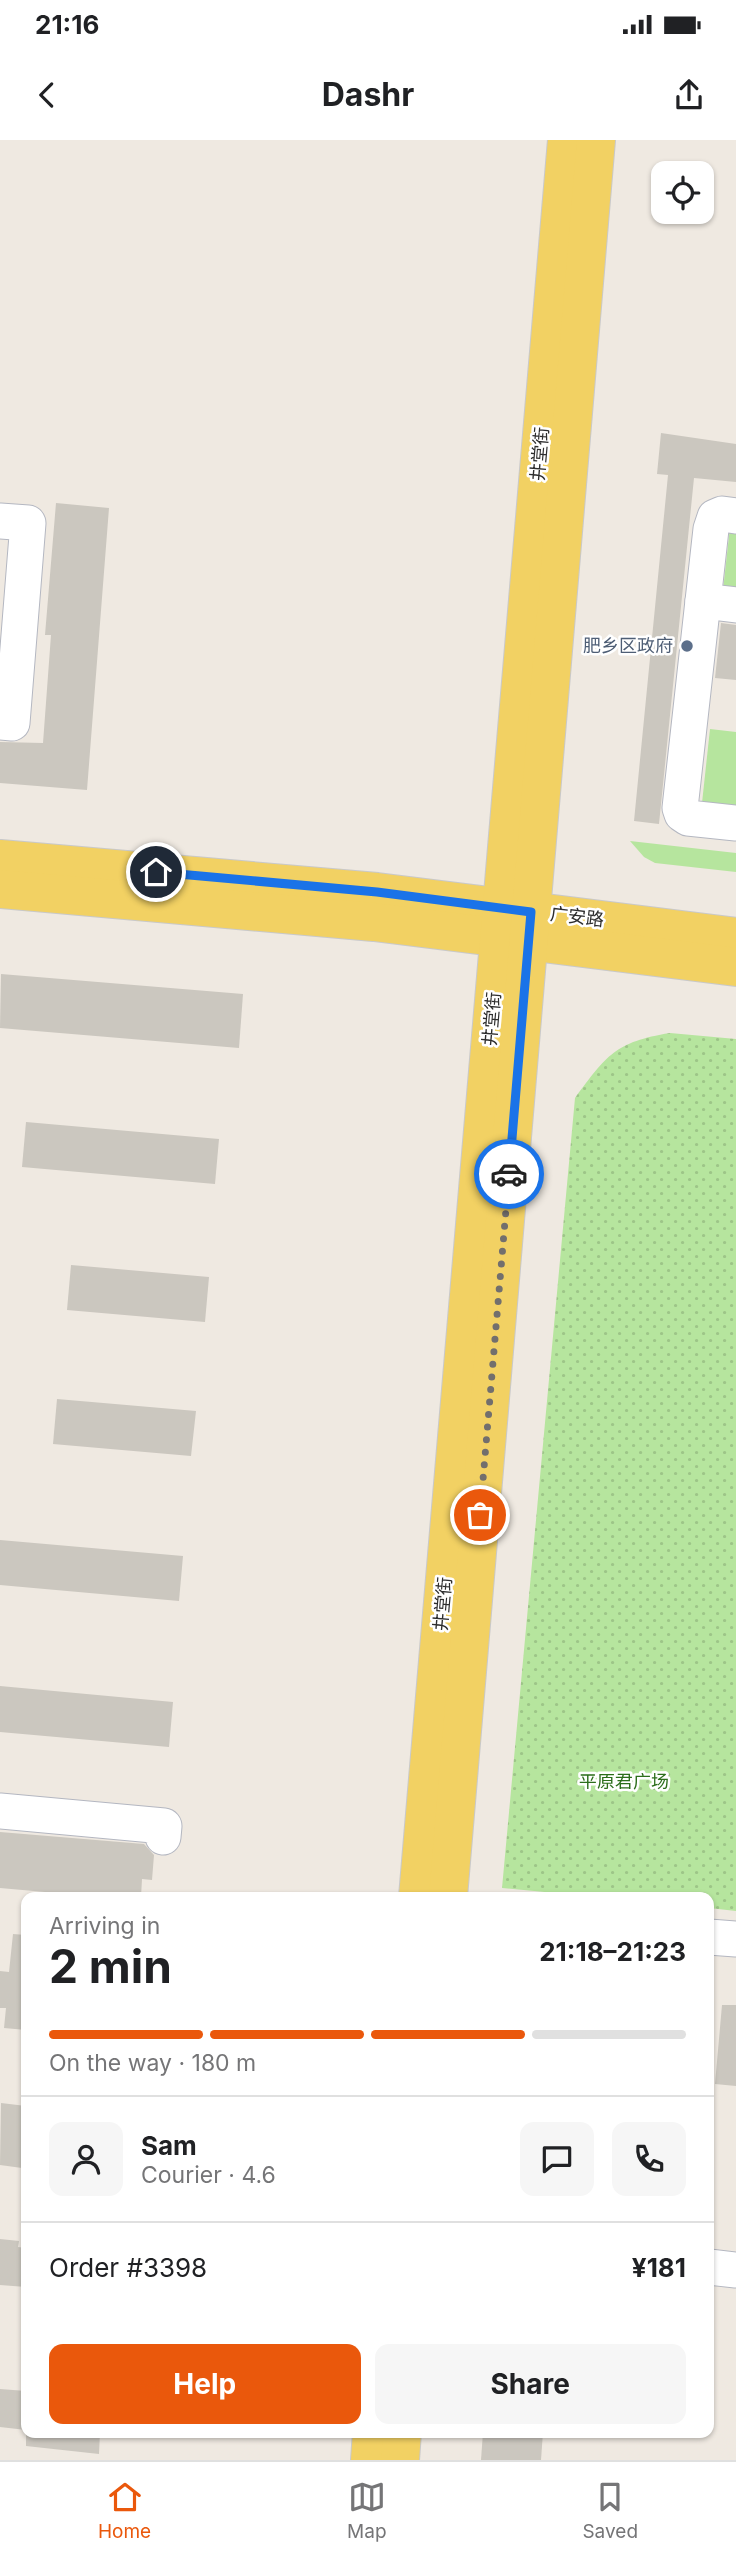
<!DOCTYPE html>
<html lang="en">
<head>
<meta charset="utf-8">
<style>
	:root { --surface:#fff; --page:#f6f6f6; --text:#202124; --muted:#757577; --line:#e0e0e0; --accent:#ea580c }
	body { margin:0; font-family:Inter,"Noto Sans SC",sans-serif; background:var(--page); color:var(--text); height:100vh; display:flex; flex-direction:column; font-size:26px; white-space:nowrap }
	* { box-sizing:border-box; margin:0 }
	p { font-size:23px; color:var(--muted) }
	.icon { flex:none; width:38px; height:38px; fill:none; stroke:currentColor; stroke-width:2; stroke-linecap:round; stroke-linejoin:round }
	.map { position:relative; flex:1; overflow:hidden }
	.details { position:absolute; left:21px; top:1752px; width:693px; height:546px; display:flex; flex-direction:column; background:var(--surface); border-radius:14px; box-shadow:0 2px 5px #0004 }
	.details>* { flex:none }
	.controls { position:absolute; left:651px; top:21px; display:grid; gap:14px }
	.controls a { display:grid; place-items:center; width:63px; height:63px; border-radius:14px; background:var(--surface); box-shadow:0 2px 5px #0004; font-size:35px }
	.pin { position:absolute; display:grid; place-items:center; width:60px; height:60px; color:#fff; margin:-30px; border:4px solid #fff; border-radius:50%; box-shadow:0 2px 7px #0007 }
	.courier { position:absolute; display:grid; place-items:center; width:70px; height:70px; margin:-35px; border:5px solid #1a73e8; border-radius:50%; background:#fff; color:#222; box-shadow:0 2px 9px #0007 }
	.summary em { font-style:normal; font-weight:700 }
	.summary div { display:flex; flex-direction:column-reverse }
	.summary { display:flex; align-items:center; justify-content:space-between; height:119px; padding:0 28px }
	h1 { font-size:46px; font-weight:700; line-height:52px }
	.bar { display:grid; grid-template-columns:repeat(4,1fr); gap:10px 7px; align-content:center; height:84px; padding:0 28px }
	.bar i { height:9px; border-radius:5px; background:var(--line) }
	.bar .active { background:var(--accent) }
	.bar p { grid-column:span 4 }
	.line { display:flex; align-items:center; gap:18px; padding:0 28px; border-top:2px solid var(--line) }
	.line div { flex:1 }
	.round { display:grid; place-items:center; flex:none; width:74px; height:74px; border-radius:14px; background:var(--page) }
	.primary-button { display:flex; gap:14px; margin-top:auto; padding:14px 28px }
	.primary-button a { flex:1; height:80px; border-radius:14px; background:var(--accent); color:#fff; font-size:28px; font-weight:700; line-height:80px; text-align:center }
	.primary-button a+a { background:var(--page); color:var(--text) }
	.status { display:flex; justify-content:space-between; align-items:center; height:49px; padding:0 35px; background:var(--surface); direction:ltr }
	.status svg { height:19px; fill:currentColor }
	header { display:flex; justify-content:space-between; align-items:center; height:91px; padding:0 28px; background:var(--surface); font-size:32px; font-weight:700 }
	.dock { display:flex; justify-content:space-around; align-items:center; height:98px; border-top:2px solid var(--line); background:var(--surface); font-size:19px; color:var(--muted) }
	.dock a { display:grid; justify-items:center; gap:4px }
	.dock .active { color:var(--accent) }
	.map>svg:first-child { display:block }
	.grass { fill:#b6e59e }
	.park { fill:url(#park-dots) }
	.building { fill:#cbc7bf }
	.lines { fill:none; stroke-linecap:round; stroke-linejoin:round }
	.minor-casing { stroke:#b4b7c1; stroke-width:37 }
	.major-casing { stroke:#c9c9c9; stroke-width:40 }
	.minor { stroke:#fff; stroke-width:35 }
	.major { stroke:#f2d163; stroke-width:38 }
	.done { stroke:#726f6d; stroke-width:7; stroke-dasharray:0 12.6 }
	.route { stroke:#1a73e8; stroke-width:9 }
	.service-dot { fill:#5c6f8a; stroke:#fff; stroke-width:2.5 }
	.labels { text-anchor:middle; stroke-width:5; stroke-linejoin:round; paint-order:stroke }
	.street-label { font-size:18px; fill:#2e2e2e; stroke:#fff }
	.service-label { font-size:18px; fill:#4e5e75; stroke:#fff; text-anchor:end }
	.park-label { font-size:18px; fill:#2c6e1b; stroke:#fff }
</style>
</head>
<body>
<div class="status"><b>21:16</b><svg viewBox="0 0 49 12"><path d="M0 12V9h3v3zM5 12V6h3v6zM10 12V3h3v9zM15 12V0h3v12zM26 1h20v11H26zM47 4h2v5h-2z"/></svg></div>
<header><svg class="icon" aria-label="back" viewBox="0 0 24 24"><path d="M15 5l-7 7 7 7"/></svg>Dashr<svg class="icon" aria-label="share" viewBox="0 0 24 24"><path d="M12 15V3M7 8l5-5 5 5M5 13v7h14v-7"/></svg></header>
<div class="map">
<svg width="736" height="2320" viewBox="0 0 736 2320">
	<defs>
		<pattern id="park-dots" width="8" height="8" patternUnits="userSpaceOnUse" patternTransform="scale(1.75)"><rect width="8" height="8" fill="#b6e59e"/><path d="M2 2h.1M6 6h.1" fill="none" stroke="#9dc588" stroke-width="1.8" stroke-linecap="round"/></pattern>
	</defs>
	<rect width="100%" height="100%" fill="#efe9e1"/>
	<g class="grass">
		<path d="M730,387L736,388V452L723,450Z"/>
		<path d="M710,589L736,592V667L702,663Z"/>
		<path d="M630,701L736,713V732L655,723L644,717Z"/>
	</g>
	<path class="park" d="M670,893L736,899V1771L709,1768V1757H597L502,1748L575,958C607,915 615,902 670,893Z"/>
	<g class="building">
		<path d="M661,293L736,304V342L694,338L659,684L634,681L668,335L657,334Z"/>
		<path d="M56,363L109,368L87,650L0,643V602L43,603L51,495H45Z"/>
		<path d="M721,483L736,485V540L715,538Z"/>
		<path d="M1,834L243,854L239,908L0,888Z"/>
		<path d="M26,982L219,999L215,1044L22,1027Z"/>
		<path d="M71,1125L209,1137L205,1182L67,1170Z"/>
		<path d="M57,1259L196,1271L191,1316L53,1304Z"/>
		<path d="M0,1400L183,1416L179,1461L0,1445Z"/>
		<path d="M0,1546L173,1562L169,1607L0,1592Z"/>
		<path d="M0,1692L144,1704L154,1715L152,1740L142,1739L141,1757H101L0,1748Z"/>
		<path d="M13,1794L26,1795V1890L4,1888L6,1868H0V1831L9,1832Z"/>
		<path d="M722,1865H736V1946L715,1944Z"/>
		<path d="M1,1963L26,1966V2011L24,2010L22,2028L0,2025Z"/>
		<path d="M0,2099L19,2101L18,2107L26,2108V2147L0,2145Z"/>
		<path d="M0,2249L26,2251V2290L0,2287Z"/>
		<path d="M26,2292H100L99,2314L26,2306Z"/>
		<path d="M483,2292H543L541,2320H481Z"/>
	</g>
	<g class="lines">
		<g class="minor-casing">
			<g id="minor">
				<path d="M736,376L722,374L715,377L711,389L680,668L682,674L688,678L736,683"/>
				<path d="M0,381L28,383L12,583L0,582"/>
				<path d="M703,461L736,465"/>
				<path d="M0,1671L164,1686L163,1697"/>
				<path d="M709,1797L736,1799"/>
				<path d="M709,2127L736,2130"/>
			</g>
		</g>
		<g class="major-casing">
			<g id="major">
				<path d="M0,719L377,752L736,797"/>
				<path d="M0,749L374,782L736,827"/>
				<path d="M418,1757L567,0"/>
				<path d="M448,1757L596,0"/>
				<path d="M370,2320L372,2292"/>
				<path d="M400,2320L402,2292"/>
			</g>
		</g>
		<use href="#minor" class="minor"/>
		<use href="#major" class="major"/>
	</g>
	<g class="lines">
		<path class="done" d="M480,1375L509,1034"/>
		<path class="route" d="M156,732L377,752L531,772L509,1034"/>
	</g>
	<circle class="service-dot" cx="687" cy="506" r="7"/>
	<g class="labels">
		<g class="street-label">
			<text transform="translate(540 314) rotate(-85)" y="6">井堂街</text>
			<text transform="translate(577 777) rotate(7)" y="6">广安路</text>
			<text transform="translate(492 879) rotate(-85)" y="6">井堂街</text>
			<text transform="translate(443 1464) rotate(-85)" y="6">井堂街</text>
		</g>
		<g class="service-label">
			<text x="673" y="512">肥乡区政府</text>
		</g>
		<g class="park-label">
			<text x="624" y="1648">平原君广场</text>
		</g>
	</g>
</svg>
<div class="controls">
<a><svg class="icon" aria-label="locate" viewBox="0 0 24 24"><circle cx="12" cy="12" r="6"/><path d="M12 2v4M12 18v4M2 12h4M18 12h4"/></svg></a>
</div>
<div class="pin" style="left:480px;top:1375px;background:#ea580c"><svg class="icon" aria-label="bag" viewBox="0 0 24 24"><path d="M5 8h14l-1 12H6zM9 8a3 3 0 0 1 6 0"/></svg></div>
<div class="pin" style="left:156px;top:732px;background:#1f2937"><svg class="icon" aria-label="home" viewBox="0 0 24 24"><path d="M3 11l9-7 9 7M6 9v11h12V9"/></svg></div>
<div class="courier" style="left:509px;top:1034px"><svg class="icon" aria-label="car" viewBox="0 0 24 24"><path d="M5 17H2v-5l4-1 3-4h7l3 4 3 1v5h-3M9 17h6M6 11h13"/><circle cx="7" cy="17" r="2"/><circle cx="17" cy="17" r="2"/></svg></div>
<section class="details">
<div class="summary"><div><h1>2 min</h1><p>Arriving in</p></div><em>21:18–21:23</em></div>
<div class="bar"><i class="active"></i><i class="active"></i><i class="active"></i><i></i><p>On the way · 180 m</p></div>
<div class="line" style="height:126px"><a class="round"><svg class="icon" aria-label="person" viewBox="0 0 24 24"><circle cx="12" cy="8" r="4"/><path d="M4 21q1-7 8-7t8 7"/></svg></a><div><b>Sam</b><p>Courier · 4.6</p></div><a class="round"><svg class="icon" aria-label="chat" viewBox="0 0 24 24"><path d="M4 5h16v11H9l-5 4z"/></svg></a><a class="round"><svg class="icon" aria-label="phone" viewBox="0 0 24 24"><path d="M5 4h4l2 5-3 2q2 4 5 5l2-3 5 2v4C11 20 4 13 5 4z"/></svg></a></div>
<div class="line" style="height:91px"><div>Order #3398</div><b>¥181</b></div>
<div class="primary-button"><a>Help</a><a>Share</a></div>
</section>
</div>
<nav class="dock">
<a class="active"><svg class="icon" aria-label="home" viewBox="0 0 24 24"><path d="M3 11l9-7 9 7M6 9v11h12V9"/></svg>Home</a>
<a><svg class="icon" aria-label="map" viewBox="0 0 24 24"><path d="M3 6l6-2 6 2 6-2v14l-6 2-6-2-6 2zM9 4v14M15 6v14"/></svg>Map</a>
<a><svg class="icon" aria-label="saved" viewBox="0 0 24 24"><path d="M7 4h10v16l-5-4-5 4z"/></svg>Saved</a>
</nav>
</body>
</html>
